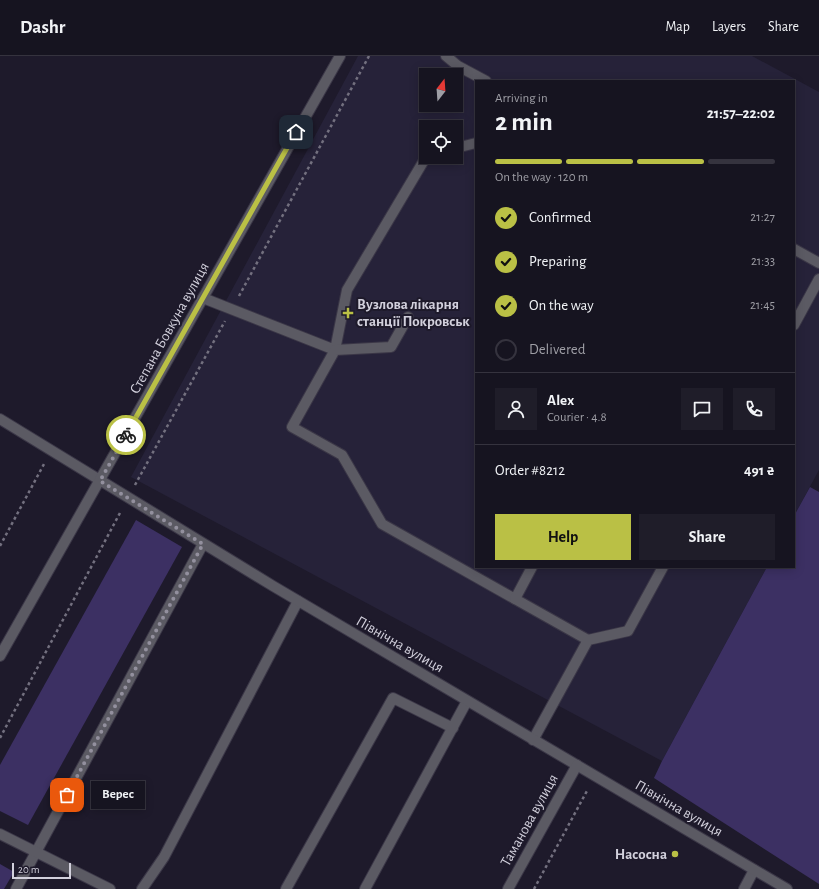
<!DOCTYPE html>
<html lang="en">
<head>
<meta charset="utf-8">
<style>
	:root { --surface:#161420; --page:#1f1d29; --text:#f1f3f6; --muted:#9e9ea5; --line:#35333e; --accent:#bac045 }
	body { margin:0; font-family:"Alegreya Sans",sans-serif; background:var(--page); color:var(--text); height:100vh; display:flex; flex-direction:column; font-size:15px; white-space:nowrap }
	* { box-sizing:border-box; margin:0 }
	p { font-size:13px; color:var(--muted) }
	.icon { flex:none; width:22px; height:22px; fill:none; stroke:currentColor; stroke-width:2; stroke-linecap:round; stroke-linejoin:round }
	.map { position:relative; flex:1; overflow:hidden }
	.sheet { position:absolute; left:475px; top:24px; width:320px; height:488px; display:flex; flex-direction:column; background:var(--surface); border-radius:0px; box-shadow:0 2px 10px #0003,0 0 0 1px var(--line) }
	.sheet>* { flex:none }
	.needle { width:26px; rotate:17deg }
	.fabs { position:absolute; left:419px; top:12px; display:grid; gap:8px }
	.fabs a { display:grid; place-items:center; width:44px; height:44px; border-radius:0px; background:var(--surface); box-shadow:0 2px 10px #0003,0 0 0 1px var(--line); font-size:20px }
	.scale { position:absolute; left:12px; bottom:10px; width:59px; box-sizing:border-box; padding-left:4px; border:2px solid #d2d0dc; border-top:0; font-size:11px; line-height:14px; white-space:nowrap; color:#d2d0dc; -webkit-text-stroke:3px #1e1a2b; paint-order:stroke }
	.pin { position:absolute; display:grid; place-items:center; width:34px; height:34px; color:#fff; margin:-17px; border-radius:8px; box-shadow:0 2px 6px #0006 }
	.courier { position:absolute; display:grid; place-items:center; width:40px; height:40px; margin:-20px; border:3px solid #bac045; border-radius:50%; background:#fff; color:#222; box-shadow:0 1px 5px #0007 }
	.bubble { position:absolute; height:28px; border-radius:0px; background:var(--surface); box-shadow:0 2px 10px #0003,0 0 0 1px var(--line); font-size:13px; font-weight:600; line-height:28px; text-align:center }
	.overview em { font-style:normal; font-weight:600 }
	.overview div { display:flex; flex-direction:column-reverse }
	.overview { display:flex; align-items:center; justify-content:space-between; height:68px; padding:0 20px }
	h1 { font-size:26px; font-weight:600; line-height:30px }
	.bar { display:grid; grid-template-columns:repeat(4,1fr); gap:6px 4px; align-content:center; height:48px; padding:0 20px }
	.bar i { height:5px; border-radius:3px; background:var(--line) }
	.bar .active { background:var(--accent) }
	.bar p { grid-column:span 4 }
	.line { display:flex; align-items:center; gap:10px; padding:0 20px; border-top:1px solid var(--line) }
	.line div { flex:1 }
	.round { display:grid; place-items:center; flex:none; width:42px; height:42px; border-radius:0px; background:var(--page) }
	ol { padding:0 20px; list-style:none }
	li { display:flex; align-items:center; gap:12px; height:44px }
	li p { margin-inline-start:auto }
	li .icon { padding:4px; border-radius:50%; background:var(--accent); color:#111; stroke-width:4 }
	li:last-child { color:var(--muted) }
	li i { width:22px; height:22px; border:2px solid var(--line); border-radius:50% }
	.cta { display:flex; gap:8px; margin-top:auto; padding:8px 20px }
	.cta a { flex:1; height:46px; border-radius:0px; background:var(--accent); color:#111; font-size:16px; font-weight:600; line-height:46px; text-align:center }
	.cta a+a { background:var(--page); color:var(--text) }
	header { display:flex; align-items:center; gap:24px; box-sizing:border-box; height:56px; padding:0 20px; background:var(--surface); border-bottom:1px solid var(--line) }
	header strong { font-size:19px }
	nav { display:flex; gap:22px; margin-inline-start:auto; font-size:14px }
	.map>svg:first-child { display:block }
	.built { fill:#262239; fill-rule:evenodd }
	.green { fill:#3c3063 }
	.lines { fill:none; stroke-linecap:round; stroke-linejoin:round }
	.service-casing { stroke:#3b3747; stroke-width:12 }
	.minor-casing { stroke:#3b3747; stroke-width:12 }
	.path { stroke:#73707f; stroke-width:2.5; stroke-dasharray:3 3; stroke-linecap:butt }
	.service { stroke:#5b5a63; stroke-width:10 }
	.minor { stroke:#5b5a63; stroke-width:10 }
	.done { stroke:#93909e; stroke-width:4; stroke-dasharray:0 7.2 }
	.route { stroke:#bac045; stroke-width:5 }
	.poi-dot { fill:#bac045; stroke:#1e1a2b; stroke-width:1.5 }
	.labels { text-anchor:middle; stroke-width:4; stroke-linejoin:round; paint-order:stroke }
	.poi-label { font-size:15px; font-weight:bold; fill:#d2d0dc; stroke:#1e1a2b; text-anchor:start }
	.street-label { font-size:15px; fill:#d2d0dc; stroke:#1e1a2b }
</style>
</head>
<body>
<header>
<strong>Dashr</strong>
<nav><a>Map</a><a>Layers</a><a>Share</a></nav>
</header>
<div class="map">
<svg width="819" height="833" viewBox="0 0 819 833">
	<rect width="100%" height="100%" fill="#1e1a2b"/>
	<path class="built" d="M358,0H752L819,36V414L794,460V25H476V511H767L662,705L131,421ZM426,19H456V49H426ZM426,71H456V101H426Z"/>
	<g class="green">
		<path d="M810,431L819,436V828L654,722L662,705L767,511H794V460Z"/>
		<path d="M136,464L182,491L28,769L0,755V709Z"/>
		<path d="M0,808L14,816L4,833H0Z"/>
	</g>
	<g class="lines">
		<g class="service-casing">
			<g id="service">
				<path d="M446,0L458,10L486,25"/>
				<path d="M456,92L476,87"/>
				<path d="M794,193L819,207"/>
				<path d="M203,242L335,294L347,234L426,101"/>
				<path d="M408,261L391,291L335,294L292,371L342,399L382,468L515,543"/>
				<path d="M794,269L819,223"/>
				<path d="M532,511L515,543L588,584"/>
				<path d="M533,684L588,584L628,575L663,511"/>
				<path d="M16,833L203,488"/>
				<path d="M142,833L164,801L298,545"/>
				<path d="M286,833L393,642L453,672"/>
				<path d="M365,833L467,645"/>
				<path d="M744,833L754,814"/>
			</g>
		</g>
		<g class="minor-casing">
			<g id="minor">
				<path d="M0,363L273,530L787,833"/>
				<path d="M0,600C114,401 226,200 340,0"/>
				<path d="M0,778L110,833"/>
				<path d="M508,833L577,709"/>
			</g>
		</g>
		<g class="path">
			<path d="M239,240L369,0"/>
			<path d="M135,429L225,265"/>
			<path d="M0,490L44,408"/>
			<path d="M0,682L121,455"/>
			<path d="M534,833L588,733"/>
		</g>
		<use href="#service" class="service"/>
		<use href="#minor" class="minor"/>
	</g>
	<g class="lines">
		<path class="done" d="M67,739L203,488L100,425L126,379"/>
		<path class="route" d="M126,379L296,76"/>
	</g>
	<g class="poi-dot">
		<path d="M346 251h4v4h4v4h-4v4h-4v-4h-4v-4h4z"/>
		<circle cx="675" cy="798" r="4"/>
	</g>
	<g class="labels">
		<g class="poi-label">
			<text x="357" y="253">Вузлова лікарня<tspan x="357" dy="17">станції Покровськ</tspan></text>
			<text x="667" y="803" text-anchor="end">Насосна</text>
		</g>
		<g class="street-label">
			<text transform="translate(169 272) rotate(-61)" y="5">Степана Бовкуна вулиця</text>
			<text transform="translate(400 588) rotate(30)" y="5">Північна вулиця</text>
			<text transform="translate(679 752) rotate(30)" y="5">Північна вулиця</text>
			<text transform="translate(529 764) rotate(-61)" y="5">Таманова вулиця</text>
		</g>
	</g>
</svg>
<div class="fabs">
<a><svg class="needle" viewBox="-14 -14 28 28"><path d="M0-13l5 13h-10z" fill="#e53935"/><path d="M0 13l5-13h-10z" fill="#9e9ea5"/></svg></a>
<a><svg class="icon" aria-label="locate" viewBox="0 0 24 24"><circle cx="12" cy="12" r="6"/><path d="M12 2v4M12 18v4M2 12h4M18 12h4"/></svg></a>
</div>
<div class="scale">20 m</div>
<div class="pin" style="left:67px;top:739px;background:#ea580c"><svg class="icon" aria-label="bag" viewBox="0 0 24 24"><path d="M5 8h14l-1 12H6zM9 8a3 3 0 0 1 6 0"/></svg></div>
<div class="pin" style="left:296px;top:76px;background:#1f2937"><svg class="icon" aria-label="home" viewBox="0 0 24 24"><path d="M3 11l9-7 9 7M6 9v11h12V9"/></svg></div>
<div class="courier" style="left:126px;top:379px"><svg class="icon" aria-label="bike" viewBox="0 0 24 24"><circle cx="6" cy="16" r="4"/><circle cx="18" cy="16" r="4"/><path d="M6 16l4-8h5l3 8M10 8l3 8H6M13 5h3"/></svg></div>
<div class="bubble" style="left:91px;top:725px;width:54px">Верес</div>
<section class="sheet">
<div class="overview"><div><h1>2 min</h1><p>Arriving in</p></div><em>21:57–22:02</em></div>
<div class="bar"><i class="active"></i><i class="active"></i><i class="active"></i><i></i><p>On the way · 120 m</p></div>
<ol>
<li><svg class="icon" aria-label="check" viewBox="0 0 24 24"><path d="M5 12l5 5 9-10"/></svg>Confirmed<p>21:27</p></li>
<li><svg class="icon" aria-label="check" viewBox="0 0 24 24"><path d="M5 12l5 5 9-10"/></svg>Preparing<p>21:33</p></li>
<li><svg class="icon" aria-label="check" viewBox="0 0 24 24"><path d="M5 12l5 5 9-10"/></svg>On the way<p>21:45</p></li>
<li><i></i>Delivered</li>
</ol>
<div class="line" style="height:72px"><a class="round"><svg class="icon" aria-label="person" viewBox="0 0 24 24"><circle cx="12" cy="8" r="4"/><path d="M4 21q1-7 8-7t8 7"/></svg></a><div><b>Alex</b><p>Courier · 4.8</p></div><a class="round"><svg class="icon" aria-label="chat" viewBox="0 0 24 24"><path d="M4 5h16v11H9l-5 4z"/></svg></a><a class="round"><svg class="icon" aria-label="phone" viewBox="0 0 24 24"><path d="M5 4h4l2 5-3 2q2 4 5 5l2-3 5 2v4C11 20 4 13 5 4z"/></svg></a></div>
<div class="line" style="height:52px"><div>Order #8212</div><b>491 ₴</b></div>
<div class="cta"><a>Help</a><a>Share</a></div>
</section>
</div>
</body>
</html>
